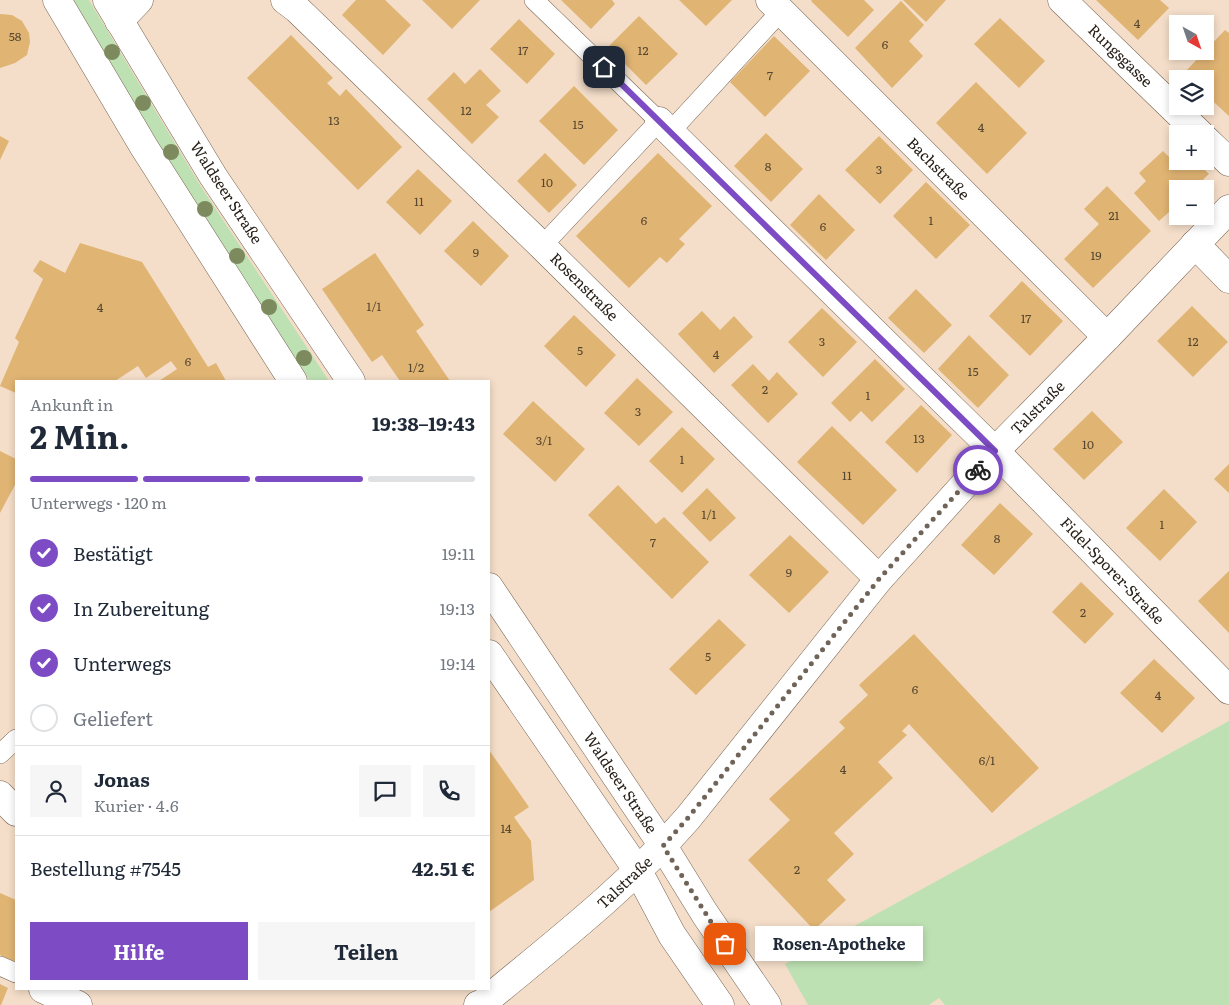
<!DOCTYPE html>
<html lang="de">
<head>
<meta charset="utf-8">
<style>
	:root { --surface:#fff; --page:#f6f6f7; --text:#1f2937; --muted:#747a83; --line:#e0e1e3; --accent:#7d4cc5 }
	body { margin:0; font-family:Literata,serif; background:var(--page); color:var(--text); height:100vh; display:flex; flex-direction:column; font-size:19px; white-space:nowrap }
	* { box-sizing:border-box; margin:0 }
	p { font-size:16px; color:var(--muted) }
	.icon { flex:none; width:28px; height:28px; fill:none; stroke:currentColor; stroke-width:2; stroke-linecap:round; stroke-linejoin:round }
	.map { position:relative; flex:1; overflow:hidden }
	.side { position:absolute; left:15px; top:380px; width:475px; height:610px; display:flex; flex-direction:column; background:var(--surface); border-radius:0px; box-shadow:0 2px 8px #0003 }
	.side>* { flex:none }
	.needle { width:32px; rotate:140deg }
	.tools { position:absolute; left:1169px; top:15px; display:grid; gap:10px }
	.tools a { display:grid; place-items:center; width:45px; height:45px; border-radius:0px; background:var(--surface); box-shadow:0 2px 8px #0003; font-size:25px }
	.pin { position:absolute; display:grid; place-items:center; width:42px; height:42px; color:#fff; margin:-21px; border-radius:10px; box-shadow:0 2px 8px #0006 }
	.courier { position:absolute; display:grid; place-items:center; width:50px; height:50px; margin:-25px; border:4px solid #7d4cc5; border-radius:50%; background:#fff; color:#222; box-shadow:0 1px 6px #0007 }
	.bubble { position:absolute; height:35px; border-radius:0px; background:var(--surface); box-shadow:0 2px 8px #0003; font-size:16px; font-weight:700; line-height:35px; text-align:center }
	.summary em { font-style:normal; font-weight:700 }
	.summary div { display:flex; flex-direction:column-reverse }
	.summary { display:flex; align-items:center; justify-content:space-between; height:85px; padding:0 15px }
	h1 { font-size:32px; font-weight:700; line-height:38px }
	.bar { display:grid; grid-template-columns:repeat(4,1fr); gap:8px 5px; align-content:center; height:60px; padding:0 15px }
	.bar i { height:6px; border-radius:4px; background:var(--line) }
	.bar .current { background:var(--accent) }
	.bar p { grid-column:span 4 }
	.line { display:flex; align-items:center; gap:12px; padding:0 15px; border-top:1px solid var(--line) }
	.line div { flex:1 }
	.round { display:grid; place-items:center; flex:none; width:52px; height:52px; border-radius:0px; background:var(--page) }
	ol { padding:0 15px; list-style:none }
	li { display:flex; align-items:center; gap:15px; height:55px }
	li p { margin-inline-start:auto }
	li .icon { padding:5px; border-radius:50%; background:var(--accent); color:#fff; stroke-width:4 }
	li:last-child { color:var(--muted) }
	li i { width:28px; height:28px; border:2px solid var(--line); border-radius:50% }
	.cta { display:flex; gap:10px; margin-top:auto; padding:10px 15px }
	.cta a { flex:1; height:58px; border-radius:0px; background:var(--accent); color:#fff; font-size:20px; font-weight:700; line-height:58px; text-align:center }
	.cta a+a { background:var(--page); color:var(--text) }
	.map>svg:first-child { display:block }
	.green { fill:#bee1b3 }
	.building { fill:#e0b473 }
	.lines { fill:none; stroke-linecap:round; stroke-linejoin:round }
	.service-casing { stroke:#776452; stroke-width:20 }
	.minor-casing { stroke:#776452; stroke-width:29 }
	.secondary-casing { stroke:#776452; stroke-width:29 }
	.service { stroke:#fff; stroke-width:19 }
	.minor { stroke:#fff; stroke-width:28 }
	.secondary { stroke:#fff; stroke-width:28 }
	.tree { fill:#7d8a5e }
	.done { stroke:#706357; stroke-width:5; stroke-dasharray:0 9 }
	.route { stroke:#7d4cc5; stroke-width:6 }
	.labels { text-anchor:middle; stroke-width:4.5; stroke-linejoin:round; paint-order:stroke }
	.number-label { font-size:12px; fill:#574630 }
	.street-label { font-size:15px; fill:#292119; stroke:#fff }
</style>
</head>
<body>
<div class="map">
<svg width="1229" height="1005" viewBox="0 0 1229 1005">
	<rect width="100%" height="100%" fill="#f4dec9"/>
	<g class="green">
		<path d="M72,0H89L200,185L329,381H310L185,190Z"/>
		<path d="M1229,721V1005H945L939,998L929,1005H808L785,964Z"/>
	</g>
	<g class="building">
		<path d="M356,0H385L411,25L383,55L342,15Z"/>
		<path d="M422,0H480L452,29Z"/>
		<path d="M561,0H612L615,4L591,29Z"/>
		<path d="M679,0H732L706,26Z"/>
		<path d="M812,0H864L874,10L848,37L811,1Z"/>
		<path d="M903,0H946L926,22Z"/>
		<path d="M1096,0H1160L1169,8L1138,40Z"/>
		<path d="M901,1L924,25L909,41L923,56L892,88L855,48Z"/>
		<path d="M0,14L12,15L22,21L29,33L30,42L27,55L15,63L0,68Z"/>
		<path d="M639,16L678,54L646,85L608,47Z"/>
		<path d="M1000,18L1045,61L1019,88L974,44Z"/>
		<path d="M519,19L555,54L527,84L490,49Z"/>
		<path d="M1225,30L1229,33V116L1205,94V79H1189L1184,73Z"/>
		<path d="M291,35L333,78L327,83L340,96L346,89L402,147L358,190L247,78Z"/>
		<path d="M774,36L810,71L765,117L730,82Z"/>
		<path d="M480,69L501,91L486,105L499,117L472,144L427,99L454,72L465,84Z"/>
		<path d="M976,82L1027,133L987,174L936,123Z"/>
		<path d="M574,86L618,130L584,165L539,121Z"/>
		<path d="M766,133L803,169L771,202L734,166Z"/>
		<path d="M0,136L9,141L0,160Z"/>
		<path d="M879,136L913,170L880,204L845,170Z"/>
		<path d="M1163,151L1170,158L1178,151V161H1196L1209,174L1193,189H1178V204L1159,221L1134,193L1146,181L1139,173Z"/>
		<path d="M545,153L577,185L549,213L517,181Z"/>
		<path d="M658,153L712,206L679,239L685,244L667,263L660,257L629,288L576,236Z"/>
		<path d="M418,169L452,201L420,235L386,202Z"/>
		<path d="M926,182L970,225L936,259L893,216Z"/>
		<path d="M1107,186L1151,231L1093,288L1064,259L1099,224L1084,209Z"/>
		<path d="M819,194L855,230L826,260L790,225Z"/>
		<path d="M473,221L509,256L481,286L444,251Z"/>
		<path d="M80,243L142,262L208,367L216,363L226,381H159L177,369L171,361L146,378L138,366L115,381H16V393L0,386L19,342L15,338L43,279L33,271L40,260L65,273Z"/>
		<path d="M375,253L424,325L416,331L450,381H400L382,355L372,362L322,289Z"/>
		<path d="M1022,281L1063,321L1030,356L989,316Z"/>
		<path d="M916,289L952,325L924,353L888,318Z"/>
		<path d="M1192,306L1228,342L1193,377L1157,341Z"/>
		<path d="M822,308L857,342L823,377L788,342Z"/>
		<path d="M702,311L720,330L734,316L753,337L714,373L678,334Z"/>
		<path d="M574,315L616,355L586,387L544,346Z"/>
		<path d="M969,335L1009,375L978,408L938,369Z"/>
		<path d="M875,359L905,389L872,422L861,411L850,422L831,403Z"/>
		<path d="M753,364L769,381L777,372L798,394L768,423L731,385Z"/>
		<path d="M637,378L673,412L639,446L604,413Z"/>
		<path d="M533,401L585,449L555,482L503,434Z"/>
		<path d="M921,405L952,435L917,473L885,442Z"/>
		<path d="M1092,411L1123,442L1084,480L1053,449Z"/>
		<path d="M832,426L897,490L863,525L797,462Z"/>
		<path d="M682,427L715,459L682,493L649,461Z"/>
		<path d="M0,451L16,459V483L0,513Z"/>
		<path d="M1229,464V493L1214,479Z"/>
		<path d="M618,485L656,524L664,517L709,562L672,599L588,515Z"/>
		<path d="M707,488L736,518L710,542L682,513Z"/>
		<path d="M1164,489L1197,522L1160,561L1126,528Z"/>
		<path d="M1000,503L1033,534L994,575L961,545Z"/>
		<path d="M790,535L829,572L789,613L749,575Z"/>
		<path d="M1229,571V633L1198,601Z"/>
		<path d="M1081,582L1114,614L1085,644L1052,612Z"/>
		<path d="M719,619L746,645L696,695L669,669Z"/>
		<path d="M914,634L1039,768L992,813L909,724L902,731L907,735L878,762L893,778L834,833L854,854L827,880L846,900L814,930L748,860L790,820L769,799L845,728L839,722L868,695L859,685Z"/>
		<path d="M1154,659L1195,698L1162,733L1120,693Z"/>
		<path d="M489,750L529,807L514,817L531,841L534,880L489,912Z"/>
		<path d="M0,893L16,900V962L0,955Z"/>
		<path d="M0,984L8,988L1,1005H0Z"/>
	</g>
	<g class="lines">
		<g class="service-casing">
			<g id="service">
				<path d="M534,0L659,121L542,246"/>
				<path d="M670,132L781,11"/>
				<path d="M0,754L16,739"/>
				<path d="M0,966L16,973"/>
			</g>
		</g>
		<g class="minor-casing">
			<g id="minor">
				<path d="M285,0L297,9L542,246L879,579"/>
				<path d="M770,0L1107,337"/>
				<path d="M1062,0L1200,134"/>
				<path d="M119,21L139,0"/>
				<path d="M659,121L995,451L1229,690"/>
				<path d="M1205,139L1229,162"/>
				<path d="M1195,244L1229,279"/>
				<path d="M0,795L16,812"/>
				<path d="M43,989L78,1005"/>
				<path d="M478,1005L483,1003C554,944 627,888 688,818L879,579L995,451L1107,337L1229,209"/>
			</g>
		</g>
		<g class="secondary-casing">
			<g id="secondary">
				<path d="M57,0L144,147L293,381"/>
				<path d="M107,0L213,176L351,381"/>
				<path d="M489,587L663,846L705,914L767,1005"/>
				<path d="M489,654L638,871L672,935L720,1005"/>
			</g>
		</g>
		<use href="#service" class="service"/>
		<use href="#minor" class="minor"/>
		<use href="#secondary" class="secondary"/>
	</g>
	<g class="tree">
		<circle cx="112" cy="52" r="8"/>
		<circle cx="143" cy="103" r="8"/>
		<circle cx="171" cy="152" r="8"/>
		<circle cx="205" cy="209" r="8"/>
		<circle cx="237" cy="256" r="8"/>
		<circle cx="269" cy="307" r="8"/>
		<circle cx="304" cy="358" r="8"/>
	</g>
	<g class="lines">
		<path class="done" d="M725,944L663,846L688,818L879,579L978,470"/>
		<path class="route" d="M604,67L995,451L978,470"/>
	</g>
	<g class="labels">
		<g class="number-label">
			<text x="1137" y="28">4</text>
			<text x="15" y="41">58</text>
			<text x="885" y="49">6</text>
			<text x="523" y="55">17</text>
			<text x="643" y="55">12</text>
			<text x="770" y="80">7</text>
			<text x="466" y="115">12</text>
			<text x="334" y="125">13</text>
			<text x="578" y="129">15</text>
			<text x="981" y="132">4</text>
			<text x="768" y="171">8</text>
			<text x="879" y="174">3</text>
			<text x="547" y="187">10</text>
			<text x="419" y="206">11</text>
			<text x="1114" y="220">21</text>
			<text x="644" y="225">6</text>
			<text x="931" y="225">1</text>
			<text x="823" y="231">6</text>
			<text x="476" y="257">9</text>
			<text x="1096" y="260">19</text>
			<text x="374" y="311">1/1</text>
			<text x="100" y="312">4</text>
			<text x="1026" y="323">17</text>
			<text x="822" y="346">3</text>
			<text x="1193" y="346">12</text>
			<text x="580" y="355">5</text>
			<text x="716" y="359">4</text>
			<text x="188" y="366">6</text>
			<text x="416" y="372">1/2</text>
			<text x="973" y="376">15</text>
			<text x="765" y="394">2</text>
			<text x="868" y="400">1</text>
			<text x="638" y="416">3</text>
			<text x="919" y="443">13</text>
			<text x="544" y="445">3/1</text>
			<text x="1088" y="449">10</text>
			<text x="682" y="464">1</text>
			<text x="847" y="480">11</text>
			<text x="709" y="519">1/1</text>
			<text x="1162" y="529">1</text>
			<text x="997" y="543">8</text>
			<text x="653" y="547">7</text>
			<text x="789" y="577">9</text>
			<text x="1083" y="617">2</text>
			<text x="708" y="661">5</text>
			<text x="915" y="694">6</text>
			<text x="1158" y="700">4</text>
			<text x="987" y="765">6/1</text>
			<text x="843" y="774">4</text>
			<text x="506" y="833">14</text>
			<text x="797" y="874">2</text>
		</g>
		<g class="street-label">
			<text transform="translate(1120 56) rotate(44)" y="5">Rungsgasse</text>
			<text transform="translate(938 169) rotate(45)" y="5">Bachstraße</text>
			<text transform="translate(226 193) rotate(57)" y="5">Waldseer Straße</text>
			<text transform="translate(584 287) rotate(45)" y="5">Rosenstraße</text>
			<text transform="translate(1038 408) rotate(-45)" y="5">Talstraße</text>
			<text transform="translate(1112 571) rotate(46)" y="5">Fidel-Sporer-Straße</text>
			<text transform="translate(620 783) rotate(56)" y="5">Waldseer Straße</text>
			<text transform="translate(625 883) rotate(-43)" y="5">Talstraße</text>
		</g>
	</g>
</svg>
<div class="tools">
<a><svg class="needle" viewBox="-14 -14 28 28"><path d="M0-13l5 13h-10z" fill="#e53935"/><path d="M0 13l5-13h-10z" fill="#747a83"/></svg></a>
<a><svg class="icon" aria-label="layers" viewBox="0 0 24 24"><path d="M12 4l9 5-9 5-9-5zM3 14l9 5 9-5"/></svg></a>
<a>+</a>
<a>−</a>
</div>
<div class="pin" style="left:725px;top:944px;background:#ea580c"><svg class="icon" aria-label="bag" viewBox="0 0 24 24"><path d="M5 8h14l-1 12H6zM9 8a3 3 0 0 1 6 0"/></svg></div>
<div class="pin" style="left:604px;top:67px;background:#1f2937"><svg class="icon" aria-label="home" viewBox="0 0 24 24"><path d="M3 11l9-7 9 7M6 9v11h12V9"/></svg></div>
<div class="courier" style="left:978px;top:470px"><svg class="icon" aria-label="bike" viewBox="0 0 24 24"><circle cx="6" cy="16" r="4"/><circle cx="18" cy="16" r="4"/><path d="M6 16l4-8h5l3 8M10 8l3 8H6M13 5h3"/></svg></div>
<div class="bubble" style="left:755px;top:926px;width:168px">Rosen-Apotheke</div>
<section class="side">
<div class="summary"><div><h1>2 Min.</h1><p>Ankunft in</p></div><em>19:38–19:43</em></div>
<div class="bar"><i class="current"></i><i class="current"></i><i class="current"></i><i></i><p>Unterwegs · 120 m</p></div>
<ol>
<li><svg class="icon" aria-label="check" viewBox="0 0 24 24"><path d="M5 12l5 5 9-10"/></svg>Bestätigt<p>19:11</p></li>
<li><svg class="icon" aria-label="check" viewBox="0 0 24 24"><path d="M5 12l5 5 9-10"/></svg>In Zubereitung<p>19:13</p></li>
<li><svg class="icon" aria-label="check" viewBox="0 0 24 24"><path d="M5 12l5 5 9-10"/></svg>Unterwegs<p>19:14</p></li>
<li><i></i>Geliefert</li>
</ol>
<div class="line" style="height:90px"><a class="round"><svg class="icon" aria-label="person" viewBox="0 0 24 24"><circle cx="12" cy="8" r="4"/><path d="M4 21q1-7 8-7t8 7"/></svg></a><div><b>Jonas</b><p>Kurier · 4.6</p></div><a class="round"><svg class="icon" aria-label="chat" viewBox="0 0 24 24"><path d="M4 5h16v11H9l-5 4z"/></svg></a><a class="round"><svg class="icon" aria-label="phone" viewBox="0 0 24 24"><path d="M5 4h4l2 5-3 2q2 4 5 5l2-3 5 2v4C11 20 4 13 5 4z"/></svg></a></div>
<div class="line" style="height:65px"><div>Bestellung #7545</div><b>42.51 €</b></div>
<div class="cta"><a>Hilfe</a><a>Teilen</a></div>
</section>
</div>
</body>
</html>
